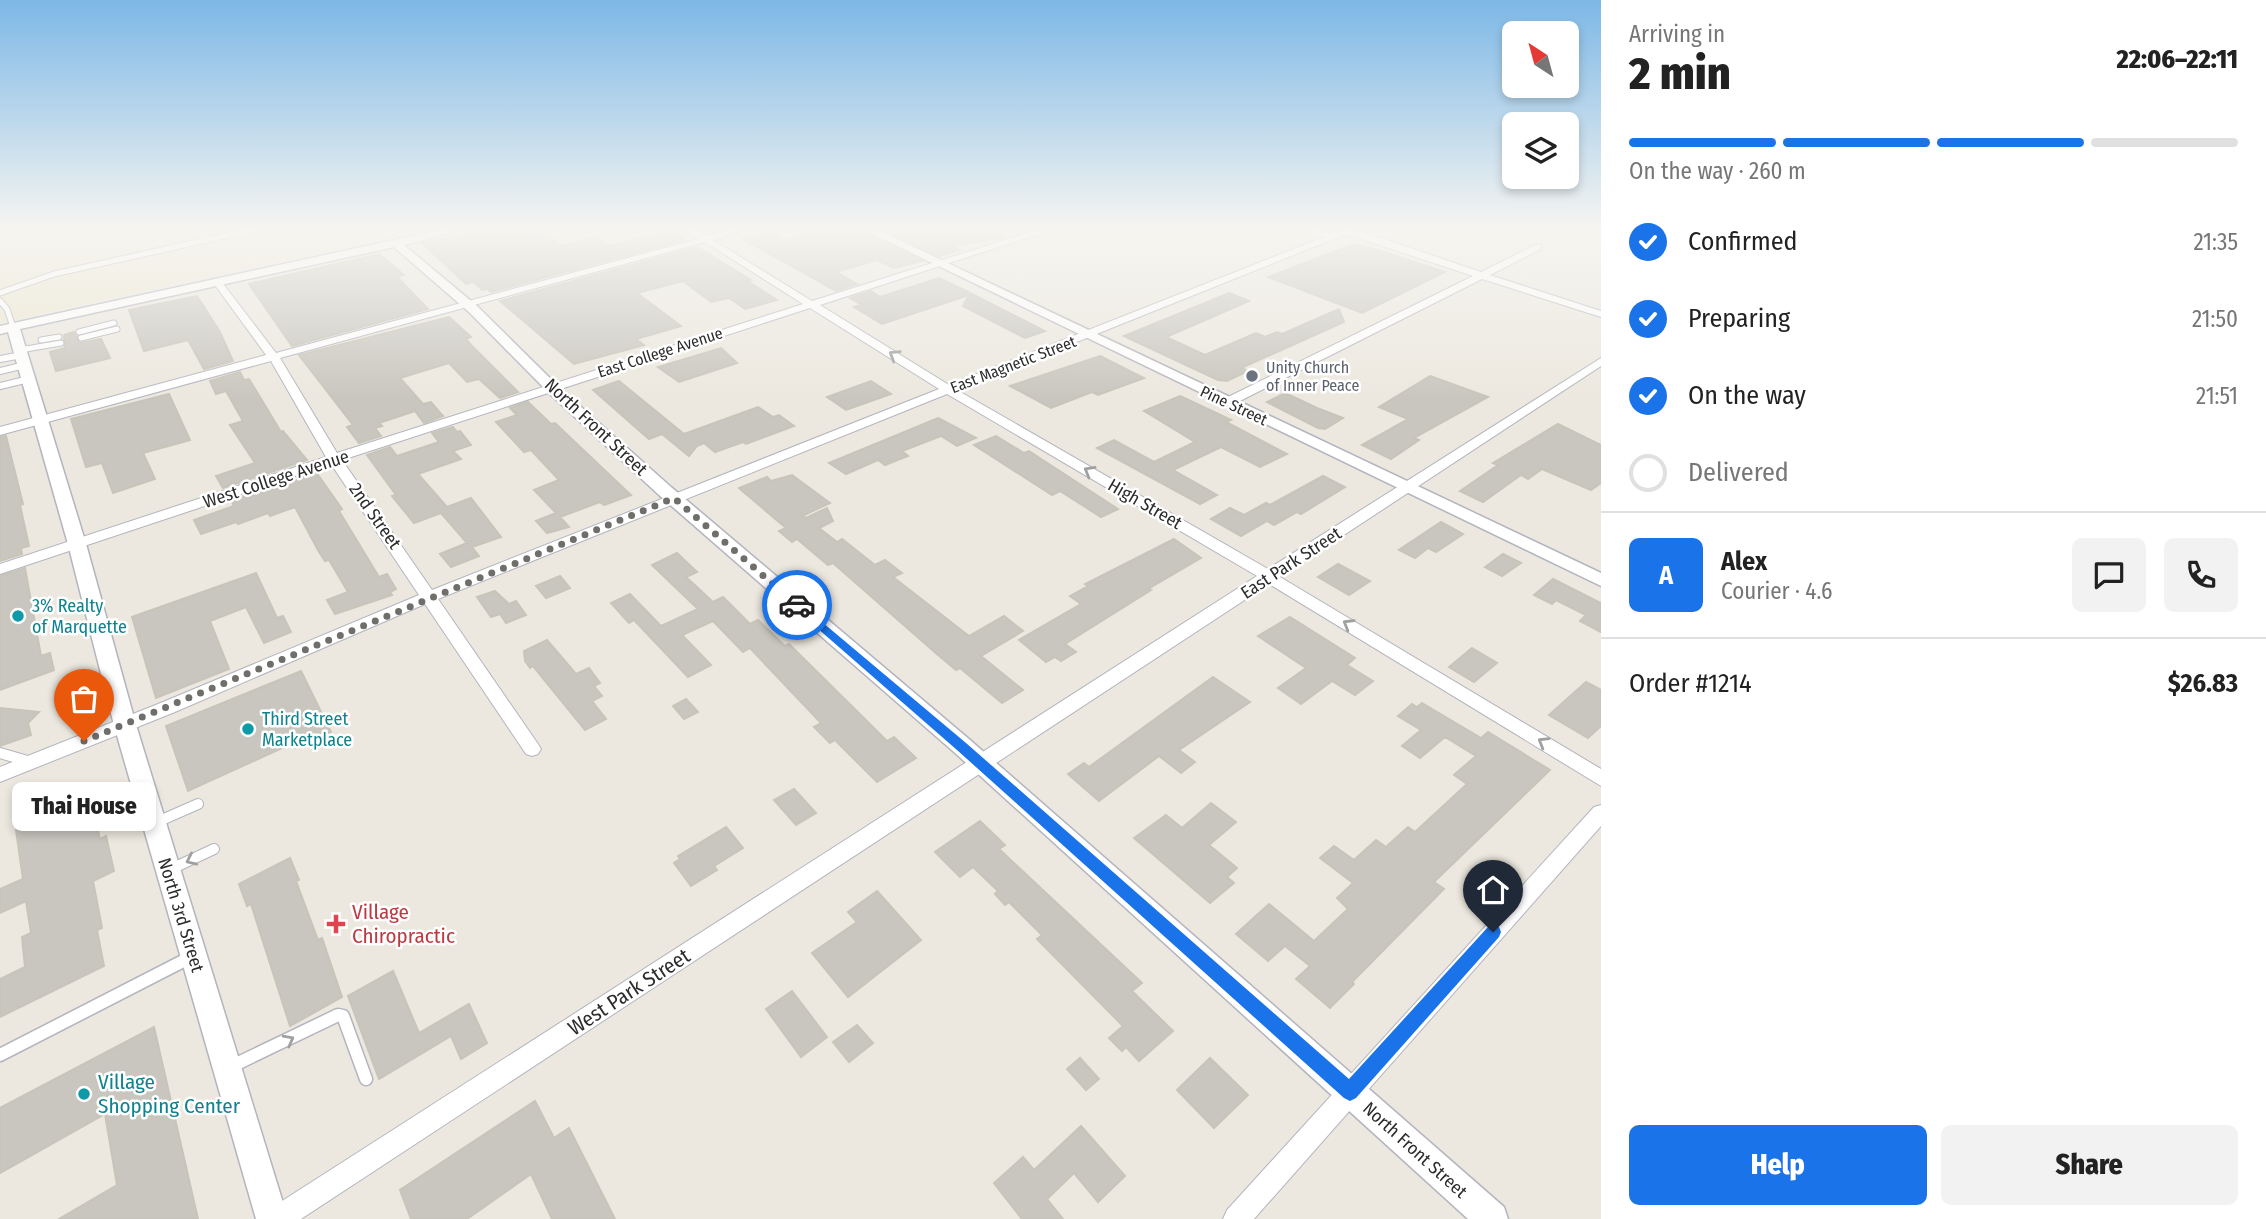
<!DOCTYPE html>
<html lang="en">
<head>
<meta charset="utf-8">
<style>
	:root { --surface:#fff; --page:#f2f2f2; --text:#222; --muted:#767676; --line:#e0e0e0; --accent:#1a73e8 }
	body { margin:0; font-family:"Fira Sans Condensed",sans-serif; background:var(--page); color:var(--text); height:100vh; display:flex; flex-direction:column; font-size:26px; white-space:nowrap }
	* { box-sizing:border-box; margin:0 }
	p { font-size:23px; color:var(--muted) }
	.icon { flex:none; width:38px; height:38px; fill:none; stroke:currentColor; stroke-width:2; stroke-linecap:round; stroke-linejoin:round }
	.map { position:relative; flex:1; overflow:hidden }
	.sheet { display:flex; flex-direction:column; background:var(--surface); width:665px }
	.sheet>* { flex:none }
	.needle { width:46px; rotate:324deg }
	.buttons { position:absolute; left:1502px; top:21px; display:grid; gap:14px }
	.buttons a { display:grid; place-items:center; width:77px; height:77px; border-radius:10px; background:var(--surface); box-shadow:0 4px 10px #0003; font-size:35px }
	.pin { position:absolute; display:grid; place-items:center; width:60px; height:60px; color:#fff; margin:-72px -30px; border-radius:50% 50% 50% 0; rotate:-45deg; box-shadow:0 0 7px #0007 }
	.pin .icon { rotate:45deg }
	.courier { position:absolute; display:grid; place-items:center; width:70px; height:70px; margin:-35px; border:5px solid #1a73e8; border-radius:50%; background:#fff; color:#222; box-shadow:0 2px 9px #0007 }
	.bubble { position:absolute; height:49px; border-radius:10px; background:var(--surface); box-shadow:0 4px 10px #0003; font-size:23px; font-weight:800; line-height:49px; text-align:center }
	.headline em { font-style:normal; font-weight:800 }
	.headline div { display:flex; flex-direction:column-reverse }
	.headline { display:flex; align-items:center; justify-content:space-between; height:119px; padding:0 28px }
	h1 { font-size:46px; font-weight:800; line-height:52px }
	.bar { display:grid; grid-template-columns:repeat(4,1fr); gap:10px 7px; align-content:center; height:84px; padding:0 28px }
	.bar i { height:9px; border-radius:5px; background:var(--line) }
	.bar .active { background:var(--accent) }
	.bar p { grid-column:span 4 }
	.line { display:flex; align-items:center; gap:18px; padding:0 28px; border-top:2px solid var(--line) }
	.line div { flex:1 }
	.round { display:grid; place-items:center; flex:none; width:74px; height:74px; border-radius:10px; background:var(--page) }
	ol { padding:0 28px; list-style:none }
	li { display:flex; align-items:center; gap:21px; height:77px }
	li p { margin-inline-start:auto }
	li .icon { padding:7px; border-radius:50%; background:var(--accent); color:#fff; stroke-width:4 }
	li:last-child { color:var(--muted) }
	li i { width:38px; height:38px; border:4px solid var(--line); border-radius:50% }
	.button { display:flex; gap:14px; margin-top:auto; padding:14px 28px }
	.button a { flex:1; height:80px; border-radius:10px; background:var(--accent); color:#fff; font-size:28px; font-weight:800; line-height:80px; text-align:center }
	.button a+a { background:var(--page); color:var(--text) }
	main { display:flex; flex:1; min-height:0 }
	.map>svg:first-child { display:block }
	.education { fill:#ece6d1 }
	.building { fill:#c8c6be; stroke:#c7c4b9; stroke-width:2 }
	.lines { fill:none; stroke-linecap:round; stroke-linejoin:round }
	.service-far3-casing { stroke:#b3b4be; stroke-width:7 }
	.service-far2-casing { stroke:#b3b4be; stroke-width:8 }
	.service-far1-casing { stroke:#b3b4be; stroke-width:12 }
	.service-casing { stroke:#b3b4be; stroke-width:15 }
	.minor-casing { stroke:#b3b4be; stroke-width:2 }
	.tertiary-casing { stroke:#b3b4be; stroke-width:3 }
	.service-far3 { stroke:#fff; stroke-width:5 }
	.service-far2 { stroke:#fff; stroke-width:6 }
	.service-far1 { stroke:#fff; stroke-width:10 }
	.service { stroke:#fff; stroke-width:12 }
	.minor { fill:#fff; fill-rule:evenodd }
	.tertiary { fill:#fff; fill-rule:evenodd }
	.oneway { stroke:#a0a0a0 }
	.route { fill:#1a73e8 }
	.done { stroke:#6f6e6b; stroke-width:7; stroke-dasharray:0 12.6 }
	.worship-dot { fill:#6b7280; stroke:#fff; stroke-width:2.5 }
	.culture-dot { fill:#0f9aa8; stroke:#fff; stroke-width:2.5 }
	.health-dot { fill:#e0444e; stroke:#fff; stroke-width:2.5 }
	.labels { text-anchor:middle; stroke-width:5; stroke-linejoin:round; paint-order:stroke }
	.far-street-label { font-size:16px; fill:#2c2c2c; stroke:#fff }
	.far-worship-label { font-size:16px; fill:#5b616d; stroke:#fff; text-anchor:start }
	.street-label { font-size:18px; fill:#2c2c2c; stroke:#fff }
	.culture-label { font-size:18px; fill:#0d838f; stroke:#fff; text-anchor:start }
	.near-health-label { font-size:21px; fill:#be3a42; stroke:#fff; text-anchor:start }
	.near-street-label { font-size:21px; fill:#2c2c2c; stroke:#fff }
	.near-culture-label { font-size:21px; fill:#0d838f; stroke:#fff; text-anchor:start }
</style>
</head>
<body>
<main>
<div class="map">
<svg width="1601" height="1219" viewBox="0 0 1601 1219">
	<rect width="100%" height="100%" fill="#ece8df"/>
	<path class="education" d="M0,229H426L0,322Z"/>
	<g class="building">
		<path d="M474,229H522L530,235L544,232L562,246L597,237L609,246L670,231L685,240L491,292L487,289L482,290L474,282L466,284L422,243L477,233Z"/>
		<path d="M824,229H860L922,261L894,268L877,260L836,272L857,284L836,291L743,239L769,232L785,241L807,232Z"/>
		<path d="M882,229H1002L1003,238L952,246L960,250L939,256Z"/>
		<path d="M1354,244L1378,250L1445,272L1362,313L1268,277Z"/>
		<path d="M697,247L751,280L747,281L777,300L745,309L729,298L711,302L683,281L637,293L681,326L636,339L644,345L574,364L500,301Z"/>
		<path d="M379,254L404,275L397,277L428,309L292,346L249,284Z"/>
		<path d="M939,278L968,292L1045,331L1025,338L963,306L969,295L882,324L854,307L862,305L850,298L871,291L880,297Z"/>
		<path d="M1229,293L1249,301L1166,337L1205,355L1256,333L1265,337L1277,332L1282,334L1339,309L1344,322L1241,368L1248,371L1227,381L1218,380L1124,336Z"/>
		<path d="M197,296L220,332L233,361L204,369L188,340L144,351L129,310Z"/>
		<path d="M449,317L471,337L466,339L472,346L518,392L500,398L479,379L467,382L449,363L400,378L423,404L431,402L443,416L424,423L415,411L379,423L382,426L375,428L381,436L359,443L347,427L353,425L299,355Z"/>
		<path d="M74,332L80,343L101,339L110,358L56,371L50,352L65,348L64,335Z"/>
		<path d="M721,348L737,363L679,382L658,367Z"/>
		<path d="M1100,356L1144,378L1098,395L1092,392L1051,408L1010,386Z"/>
		<path d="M240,372L244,380L249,379L281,432L283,431L307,460L223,488L216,476L255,463L230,425L243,421L226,391L216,394L210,381Z"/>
		<path d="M1430,376L1488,397L1414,438L1419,440L1391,459L1362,445L1408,419L1379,407Z"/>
		<path d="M619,381L684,434L758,407L773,417L779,415L794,426L746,444L743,442L715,452L704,443L697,446L689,456L662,434L649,439L593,390Z"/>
		<path d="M871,381L891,394L846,410L827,397Z"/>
		<path d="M1285,393L1317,408L1343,418L1325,429L1318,428L1267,402Z"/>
		<path d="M169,394L190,440L143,453L155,479L113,493L102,463L86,467L71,419Z"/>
		<path d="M1180,396L1231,420L1226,422L1287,454L1260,467L1221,447L1173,470L1217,495L1200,504L1097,448L1114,440L1154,462L1195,442L1144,411Z"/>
		<path d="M528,402L551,424L555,423L631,495L604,505L600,502L560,517L569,527L547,533L536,521L556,513L534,490L559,480L531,450L524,452L496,422L517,415L510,408Z"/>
		<path d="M938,418L976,438L957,446L941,436L902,451L908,456L885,465L878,460L846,474L829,463Z"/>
		<path d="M1558,424L1601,445V483L1591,490L1542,469L1528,479L1521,475L1483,502L1460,491L1498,465L1493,463Z"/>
		<path d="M453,427L457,432L460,431L471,445L453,451L461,459L418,474L447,507L471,498L501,537L472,547L479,556L451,567L440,554L467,543L441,513L414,523L392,496L396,495L367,455L390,447L397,456L439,442L432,433Z"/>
		<path d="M6,436L23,504L20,505L29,546L21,548L22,554L0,561V437Z"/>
		<path d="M996,436L1024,453L1029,451L1118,509L1101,517L1060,491L1052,495L974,445Z"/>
		<path d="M316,472L342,509L339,511L379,577L387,574L396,589L390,592L392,595L335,614L327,600L348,592L329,560L325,561L319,552L295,507L270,516L268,513L238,524L236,522L201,534L194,520L234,506L231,500Z"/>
		<path d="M792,475L830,503L802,516L806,518L827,508L833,521L819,528L837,542L842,539L875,565L885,560L902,573L893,577L969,636L1004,616L1023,631L981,656L1023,690L1002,703L960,668L956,670L938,655L833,563L828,565L797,539L792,542L779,531L786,528L739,488L767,477L771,481Z"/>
		<path d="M1323,476L1345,487L1301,514L1297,512L1274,525L1267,521L1241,536L1211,519L1230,508L1244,515L1266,503L1270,505Z"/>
		<path d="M1441,522L1463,534L1436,552L1428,548L1415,558L1399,550Z"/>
		<path d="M1174,539L1201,558L1148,589L1151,590L1065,644L1076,652L1061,661L1055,657L1046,662L1019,640L1081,604L1070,596L1088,586L1085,584Z"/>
		<path d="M677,553L697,572L686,577L713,602L723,597L750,624L758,620L785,646L789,644L887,741L894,737L916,758L877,782L835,740L830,743L814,727L821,723L750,648L743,652L713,621L682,635L711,665L688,677L634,620L629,623L611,603L630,594L661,626L698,609L652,565Z"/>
		<path d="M1503,554L1521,563L1502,576L1485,567Z"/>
		<path d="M1338,564L1370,581L1349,595L1318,577Z"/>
		<path d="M25,568L41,656L50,653L54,670L0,690V576Z"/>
		<path d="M256,573L277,618L283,616L291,632L264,643L246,607L210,621L229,669L156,698L132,617Z"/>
		<path d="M560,576L570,588L546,598L536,586Z"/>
		<path d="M1553,579L1601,603V632L1580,621L1586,615L1556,600L1552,604L1534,595Z"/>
		<path d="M495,591L509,604L516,601L526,615L506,623L500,614L491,617L477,597Z"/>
		<path d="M1290,617L1355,658L1347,665L1373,681L1355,695L1332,681L1301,704L1278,688L1306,668L1258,636Z"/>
		<path d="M547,640L576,674L589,668L600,683L594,686L602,696L592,701L606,719L585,730L533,666L530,668L525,661L524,651Z"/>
		<path d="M1472,648L1497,663L1474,682L1449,667Z"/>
		<path d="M301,671L331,732L295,748L293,743L188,791L166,726Z"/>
		<path d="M1213,677L1250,702L1179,750L1195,762L1181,773L1159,756L1099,801L1068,774L1084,763L1089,767Z"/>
		<path d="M1586,682L1601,690V726L1588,738L1549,715Z"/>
		<path d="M686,699L698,712L684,719L673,706Z"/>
		<path d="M1422,703L1481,738L1488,732L1550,770L1434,882L1444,889L1352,982L1354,984L1330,1008L1296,979L1310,966L1285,946L1268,961L1236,934L1269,904L1314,941L1348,909L1337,898L1353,883L1320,858L1334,846L1354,860L1376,840L1386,847L1408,827L1415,832L1467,784L1454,775L1476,756L1445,737L1420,758L1402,746L1421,730L1398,716L1412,704L1417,707Z"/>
		<path d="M0,708L39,712L28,723L31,735L0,746Z"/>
		<path d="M794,789L816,813L796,825L774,800Z"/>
		<path d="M91,800L100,839L106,836L114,871L93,881L102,928L97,930L104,966L0,1017V979L25,967L22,937L31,933L26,901L0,913V889L23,879L16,830L61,808L62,812Z"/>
		<path d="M1211,803L1236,822L1209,845L1237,868L1227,877L1234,883L1210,903L1134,838L1166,815L1182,828Z"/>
		<path d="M980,821L1005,845L999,849L1142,983L1132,991L1173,1031L1139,1061L1126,1047L1122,1051L1109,1038L1123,1026L1037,939L1042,935L1009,902L1005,905L995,894L998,891L973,867L960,877L935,852Z"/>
		<path d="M726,827L743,848L714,866L717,870L691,886L674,863L680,859L678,856Z"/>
		<path d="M290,858L299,880L296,881L318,940L322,938L342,997L290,1026L251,904L247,906L239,884Z"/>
		<path d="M877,891L921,940L848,997L812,953L857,922L848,912Z"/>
		<path d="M393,971L419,1033L469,1004L487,1043L461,1059L451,1036L379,1079L348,996Z"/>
		<path d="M792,991L827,1037L801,1057L766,1009Z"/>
		<path d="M857,1025L873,1043L849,1062L833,1042Z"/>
		<path d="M154,1027L198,1219H59L117,1185L105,1114L0,1173V1108Z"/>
		<path d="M1080,1058L1099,1079L1086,1090L1067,1069Z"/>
		<path d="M1210,1058L1248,1095L1214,1128L1177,1090Z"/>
		<path d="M535,1101L554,1138L569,1128L615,1219H552L531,1174L467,1219H411L400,1190Z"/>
		<path d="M1081,1126L1125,1176L1098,1202L1074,1173L1047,1199L1063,1219H1022L994,1183L1023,1157L1034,1170Z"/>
	</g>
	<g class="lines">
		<g class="service-far3-casing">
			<g id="service-far3">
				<path d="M198,229L206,241"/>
				<path d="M0,293L54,274L256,229"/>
				<path d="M0,301L7,309L13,327"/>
				<path d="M79,332L114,323"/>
				<path d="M81,338L117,329"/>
				<path d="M41,340L59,337"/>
				<path d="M20,350L61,343"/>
			</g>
		</g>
		<g class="service-far2-casing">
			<g id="service-far2">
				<path d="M20,350L25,349"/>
				<path d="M0,359L22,355"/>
				<path d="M0,371L25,365"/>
				<path d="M0,386L29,379"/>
			</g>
		</g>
		<g class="service-far1-casing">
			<g id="service-far1">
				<path d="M0,753L31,762"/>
				<path d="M157,822L198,804"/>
				<path d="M169,870L214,849"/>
			</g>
		</g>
		<g class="service-casing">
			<g id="service">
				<path d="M0,1055L191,957"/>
				<path d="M230,1067L338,1015L343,1016L366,1079"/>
			</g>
		</g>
		<g class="minor-casing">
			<g id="minor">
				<path d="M685,229H695L707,236L733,229H748L713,240L812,301L1040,229H1054L820,305L949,385L1324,237L1306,229H1319L1332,234L1343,229H1355L1481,272L1535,245H1541V249L1490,275L1601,311V317L1482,279L1232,405H1224V399L1473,276L1346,234L957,390L1268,569L1601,358V366L1280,577L1601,769V786L1269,584L301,1219H264L268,1210L1257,576L947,394L438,599L538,744L541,749L538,754L532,756L526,754L425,604L175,712L0,782V767L163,702L419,595L331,464L0,574V564L326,457L271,361L0,435V427L266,355L215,285V281H221L276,353L698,239ZM705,242L803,304L337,453L280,358ZM810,308L939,389L432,590L342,460Z"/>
				<path d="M1601,805V826L1254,1219H1223L1227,1210L1594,807Z"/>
			</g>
		</g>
		<g class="tertiary-casing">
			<g id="tertiary">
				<path d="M444,229H465L404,245L477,306L562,390L671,487L970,740L1504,1207L1508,1219H1468L954,752L659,495L552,396L469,312L394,247L20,329L86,544L136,725L288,1219H256L114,725L68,544L8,332L0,334V326Z"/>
				<path d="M862,229H876L1601,573V586Z"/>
			</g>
		</g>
		<use href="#service-far3" class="service-far3"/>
		<use href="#service-far2" class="service-far2"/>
		<use href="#service-far1" class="service-far1"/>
		<use href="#service" class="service"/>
		<use href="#minor" class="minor"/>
		<use href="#tertiary" class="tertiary"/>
	</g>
	<defs><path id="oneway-chevron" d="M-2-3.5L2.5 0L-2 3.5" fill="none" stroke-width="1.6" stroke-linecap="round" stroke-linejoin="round" transform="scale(1.75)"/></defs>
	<g class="oneway">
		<use href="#oneway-chevron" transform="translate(894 355) rotate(-148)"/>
		<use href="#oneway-chevron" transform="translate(1089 471) rotate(-150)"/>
		<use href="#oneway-chevron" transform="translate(1348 624) rotate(-149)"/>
		<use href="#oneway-chevron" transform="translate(1543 742) rotate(-149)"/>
		<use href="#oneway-chevron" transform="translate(191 860) rotate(155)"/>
		<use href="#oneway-chevron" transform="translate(289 1040) rotate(-28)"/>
	</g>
	<linearGradient id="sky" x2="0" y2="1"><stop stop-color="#7db8e6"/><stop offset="0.57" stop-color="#f6f5f1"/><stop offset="1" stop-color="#f6f5f1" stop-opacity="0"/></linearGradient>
	<rect width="1601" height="400" fill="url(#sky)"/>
	<path class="route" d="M797,601L966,743L1349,1079L1488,927L1493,925L1499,927L1501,932L1499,937L1356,1098L1350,1101L1344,1098L957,750L793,607V602Z"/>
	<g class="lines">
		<path class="done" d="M84,741L674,498L797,605"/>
	</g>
	<circle class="worship-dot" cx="1252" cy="376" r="7"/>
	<g class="culture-dot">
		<circle cx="18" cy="616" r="7"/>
		<circle cx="248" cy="729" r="7"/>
		<circle cx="84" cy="1094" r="7"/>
	</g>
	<path class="health-dot" d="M332.5 913.5h7v7h7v7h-7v7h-7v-7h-7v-7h7z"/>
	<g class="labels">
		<g class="far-street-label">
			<text transform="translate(660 352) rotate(-18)" y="6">East College Avenue</text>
			<text transform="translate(1013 364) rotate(-21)" y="6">East Magnetic Street</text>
			<text transform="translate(1234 405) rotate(25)" y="6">Pine Street</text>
		</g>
		<g class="far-worship-label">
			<text x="1266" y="373">Unity Church<tspan x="1266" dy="18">of Inner Peace</tspan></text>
		</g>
		<g class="street-label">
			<text transform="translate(596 427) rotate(43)" y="6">North Front Street</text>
			<text transform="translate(276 479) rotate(-18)" y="6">West College Avenue</text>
			<text transform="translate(1145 504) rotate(30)" y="6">High Street</text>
			<text transform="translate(375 516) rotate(55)" y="6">2nd Street</text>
			<text transform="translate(1291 563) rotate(-33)" y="6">East Park Street</text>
			<text transform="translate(181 915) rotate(73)" y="6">North 3rd Street</text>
			<text transform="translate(1415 1150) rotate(42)" y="6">North Front Street</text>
		</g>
		<g class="culture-label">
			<text x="32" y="612">3% Realty<tspan x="32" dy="21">of Marquette</tspan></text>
			<text x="262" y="725">Third Street<tspan x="262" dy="21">Marketplace</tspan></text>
		</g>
		<g class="near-health-label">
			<text x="352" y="919">Village<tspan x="352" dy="24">Chiropractic</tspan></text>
		</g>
		<g class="near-street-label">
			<text transform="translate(629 992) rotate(-33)" y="7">West Park Street</text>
		</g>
		<g class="near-culture-label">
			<text x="98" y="1089">Village<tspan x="98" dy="24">Shopping Center</tspan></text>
		</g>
	</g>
</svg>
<div class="buttons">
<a><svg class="needle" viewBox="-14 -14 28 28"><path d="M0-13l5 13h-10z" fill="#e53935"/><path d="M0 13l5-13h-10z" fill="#767676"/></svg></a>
<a><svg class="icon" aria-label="layers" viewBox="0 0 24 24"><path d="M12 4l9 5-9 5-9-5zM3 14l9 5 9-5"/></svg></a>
</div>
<div class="pin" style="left:84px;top:741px;background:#ea580c"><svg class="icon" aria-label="bag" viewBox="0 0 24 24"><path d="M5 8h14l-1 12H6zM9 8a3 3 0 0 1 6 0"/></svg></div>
<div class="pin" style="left:1493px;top:932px;background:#1f2937"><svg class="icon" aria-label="home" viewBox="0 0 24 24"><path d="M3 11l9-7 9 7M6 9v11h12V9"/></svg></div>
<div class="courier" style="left:797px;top:605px"><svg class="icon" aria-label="car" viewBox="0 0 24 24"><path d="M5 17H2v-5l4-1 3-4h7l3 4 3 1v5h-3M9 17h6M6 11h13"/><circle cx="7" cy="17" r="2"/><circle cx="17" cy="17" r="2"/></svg></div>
<div class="bubble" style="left:12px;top:782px;width:144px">Thai House</div>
</div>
<section class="sheet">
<div class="headline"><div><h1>2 min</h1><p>Arriving in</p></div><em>22:06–22:11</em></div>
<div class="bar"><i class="active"></i><i class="active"></i><i class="active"></i><i></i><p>On the way · 260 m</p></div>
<ol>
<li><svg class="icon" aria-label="check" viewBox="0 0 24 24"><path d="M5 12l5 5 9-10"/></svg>Confirmed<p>21:35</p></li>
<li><svg class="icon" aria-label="check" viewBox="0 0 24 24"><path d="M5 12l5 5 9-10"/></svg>Preparing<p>21:50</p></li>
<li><svg class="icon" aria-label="check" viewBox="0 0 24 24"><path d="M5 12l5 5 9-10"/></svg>On the way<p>21:51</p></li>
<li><i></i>Delivered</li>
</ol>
<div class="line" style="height:126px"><b class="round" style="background:var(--accent);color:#fff">A</b><div><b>Alex</b><p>Courier · 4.6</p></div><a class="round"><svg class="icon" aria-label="chat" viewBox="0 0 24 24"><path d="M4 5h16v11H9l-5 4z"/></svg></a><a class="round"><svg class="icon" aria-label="phone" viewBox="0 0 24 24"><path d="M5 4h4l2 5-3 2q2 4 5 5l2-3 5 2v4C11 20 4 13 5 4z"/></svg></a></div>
<div class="line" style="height:91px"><div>Order #1214</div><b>$26.83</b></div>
<div class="button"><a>Help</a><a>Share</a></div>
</section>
</main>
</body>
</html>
